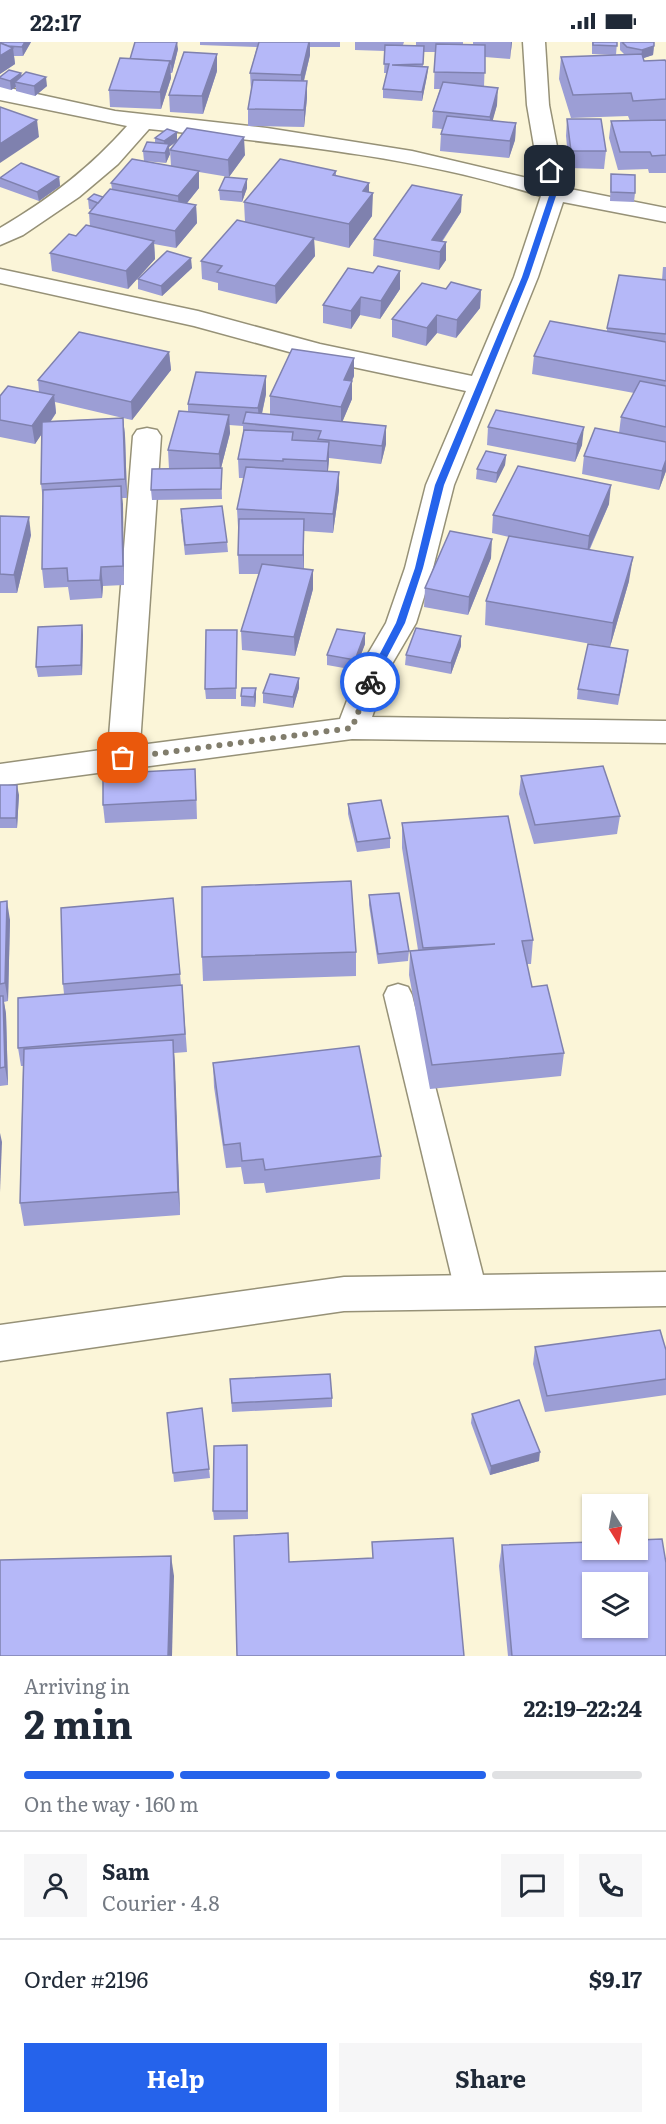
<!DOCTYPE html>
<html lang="en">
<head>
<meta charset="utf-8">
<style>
	:root { --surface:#fff; --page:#f6f6f7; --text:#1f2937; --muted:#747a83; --line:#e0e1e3; --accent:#2563eb }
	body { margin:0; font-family:Literata,serif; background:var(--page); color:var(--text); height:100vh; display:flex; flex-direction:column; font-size:22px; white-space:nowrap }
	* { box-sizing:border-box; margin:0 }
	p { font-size:20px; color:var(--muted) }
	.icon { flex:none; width:33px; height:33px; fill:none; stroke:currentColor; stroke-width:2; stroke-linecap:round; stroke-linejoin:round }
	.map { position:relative; height:1614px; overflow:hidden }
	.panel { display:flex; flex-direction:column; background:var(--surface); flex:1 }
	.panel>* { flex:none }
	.needle { width:39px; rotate:169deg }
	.controls { position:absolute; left:582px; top:1452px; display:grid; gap:12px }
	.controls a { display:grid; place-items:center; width:66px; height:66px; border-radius:0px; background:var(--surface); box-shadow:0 2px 4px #0004; font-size:30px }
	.pin { position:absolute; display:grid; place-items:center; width:51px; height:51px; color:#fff; margin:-26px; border-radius:12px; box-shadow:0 3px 9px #0006 }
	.courier { position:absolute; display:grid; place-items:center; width:60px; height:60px; margin:-30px; border:4px solid #2563eb; border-radius:50%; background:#fff; color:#222; box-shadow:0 2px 8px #0007 }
	.overview em { font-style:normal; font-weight:700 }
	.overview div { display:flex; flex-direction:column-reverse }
	.overview { display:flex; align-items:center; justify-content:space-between; height:102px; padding:0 24px }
	h1 { font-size:39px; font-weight:700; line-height:45px }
	.bar { display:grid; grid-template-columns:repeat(4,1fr); gap:9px 6px; align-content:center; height:72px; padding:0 24px }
	.bar i { height:8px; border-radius:4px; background:var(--line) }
	.bar .active { background:var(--accent) }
	.bar p { grid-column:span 4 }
	.line { display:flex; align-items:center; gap:15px; padding:0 24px; border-top:2px solid var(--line) }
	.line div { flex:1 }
	.round { display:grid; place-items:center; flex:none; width:63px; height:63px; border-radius:0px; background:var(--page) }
	.primary-button { display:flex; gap:12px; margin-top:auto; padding:12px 24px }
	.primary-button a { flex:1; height:69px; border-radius:0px; background:var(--accent); color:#fff; font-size:24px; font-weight:700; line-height:69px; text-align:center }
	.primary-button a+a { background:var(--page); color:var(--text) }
	.status { display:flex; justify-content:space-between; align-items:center; height:42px; padding:0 30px; background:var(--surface); direction:ltr }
	.status svg { height:16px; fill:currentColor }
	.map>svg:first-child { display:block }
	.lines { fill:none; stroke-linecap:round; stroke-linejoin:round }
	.service-casing { stroke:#969177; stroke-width:3 }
	.minor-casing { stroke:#969177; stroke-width:3 }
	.service { fill:#fff; fill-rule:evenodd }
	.minor { fill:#fff; fill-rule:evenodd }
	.wall { fill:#9c9ed5; fill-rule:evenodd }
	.shaded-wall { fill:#7f81ae }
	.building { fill:#b5b8f8; stroke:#7f81ae; stroke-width:1.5; fill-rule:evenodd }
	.route { fill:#2563eb }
	.done { stroke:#817d6c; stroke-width:6; stroke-dasharray:0 10.8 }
</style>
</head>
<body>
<div class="status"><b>22:17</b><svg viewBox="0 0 49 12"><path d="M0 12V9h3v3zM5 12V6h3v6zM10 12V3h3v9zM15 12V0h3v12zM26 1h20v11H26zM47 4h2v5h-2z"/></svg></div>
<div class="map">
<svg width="666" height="1614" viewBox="0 0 666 1614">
	<rect width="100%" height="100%" fill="#fbf5d8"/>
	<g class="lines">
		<g class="service-casing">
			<path id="service" d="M398,942L408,945L412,953L487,1249L482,1259L471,1263L460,1259L455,1249L384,953L388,945Z"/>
		</g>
		<g class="minor-casing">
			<g id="minor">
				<path d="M523,0H545L549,63L565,146L666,166V180L563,160L538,235L454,443L433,526L416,581L389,627L372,675L666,679V701L352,697L0,744V722L108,707L133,394L137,388L147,386L157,388L161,394L140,703L340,677L359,627L386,581L405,526L426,443L466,349L315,317L194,284L0,241V227L198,269L320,302L472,334L514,235L541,154C417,114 279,101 149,87L118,122L79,155L23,193L0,203V186C48,158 90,126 127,84L0,58V44L115,69L267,86L412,109L540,139L527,63Z"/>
				<path d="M666,1230V1264L344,1269L0,1319V1283L344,1235Z"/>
			</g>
		</g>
		<use href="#service" class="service"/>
		<use href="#minor" class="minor"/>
	</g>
	<g class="wall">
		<path d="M0,0H31L23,14H14L15,22L0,32Z"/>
		<path d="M200,0H340V5H310V13L304,39L307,56L304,85L248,84V67L251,48L250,31L257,5L200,3Z"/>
		<path d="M355,0H404L403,3L416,4V0H463V2H473V0H512L510,17L485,15L484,45L497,63L492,79L516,81L515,98L509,116L440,109L441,92L442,87L432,86L433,69L440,47H434L435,10H423V25H428L427,34L422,59L383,56V47L387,31H384L385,9L355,8Z"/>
		<path d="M592,0H617L616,13L624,12L620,8V0H654L653,13L643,16L644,19L666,20V131H649L648,127L618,128L609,96L611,79H630L628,74L571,76L559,37L561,15L612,13L592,12Z"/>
		<path d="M178,7L172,31H170L171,36L161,67L110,65L109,48L130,17Z"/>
		<path d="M217,29L203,72L170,70L169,53Z"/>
		<path d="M21,31L22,34L47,44L35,54L16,49V45L11,48L0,45V35Z"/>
		<path d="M567,77L606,109L604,127L569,126L566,94Z"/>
		<path d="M177,90V99L245,113L229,135L199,130V146L187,161L196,163L197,181L176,206L154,202L155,217L128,247L52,229L50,211L90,185L89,171L92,168L89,167L88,157L103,155L112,147L111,141L171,124L170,108L176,100L169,105L170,112L166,121L144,119L143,109L155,101V96Z"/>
		<path d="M336,129V134L369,141V150L372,174L349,206L314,198L315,214L276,262L218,248V241L202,237L201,219L245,180L244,160Z"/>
		<path d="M611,132L635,151L634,160L610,159Z"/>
		<path d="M0,135H59L60,144L39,159L0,145Z"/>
		<path d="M247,137V146L242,160L220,158L219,148Z"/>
		<path d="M461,170L442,200H446V218L439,228L373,214L374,197Z"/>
		<path d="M663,225H666V429L659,448L582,432L584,414L619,391L621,375L634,351L532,332L534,314L607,290V286L662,238Z"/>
		<path d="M192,226L162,254L138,247V237Z"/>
		<path d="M400,229V247L380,277L360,273L351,287L323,281V263L373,231Z"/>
		<path d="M446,247L481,248L480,266L456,296L437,291L426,304L392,295V277Z"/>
		<path d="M169,310L171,328L132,378L123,376L125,394L127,456H122L124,543L103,544L102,556L70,558L68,545L44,546L42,527L43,458L41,442L42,391L35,402L0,395V354L39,350L38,338ZM55,360L123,376L51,379L56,371Z"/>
		<path d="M354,334L352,339V357L342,380L386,384V402L381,422L329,416L328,429L339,448L333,491L304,489V527L313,547L295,614L242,608L241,589L259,532H239L238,513L239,485H238L237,467L244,436H239L238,417L243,392V384L229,383L230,391L221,426L222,457L152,458L151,448L169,427L168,408L188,370V362L266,352L262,372L285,374L270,372V354Z"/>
		<path d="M496,368L582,403L575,420L487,403L488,385Z"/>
		<path d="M506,413L505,423L496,441L476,437L477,427Z"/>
		<path d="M609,462L590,507L629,539L610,605L627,618L618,663L577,657L578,647L608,605L485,583L486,559L509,495L492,491L493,473Z"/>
		<path d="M0,474L31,493L17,551H0Z"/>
		<path d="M181,477L227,500L228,510L185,513Z"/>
		<path d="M491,516L468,573L424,565L425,546Z"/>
		<path d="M82,583L83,593L82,633L38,635L36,625Z"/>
		<path d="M237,588L236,657H206L205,647Z"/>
		<path d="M365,591V602L355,628L327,623V613Z"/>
		<path d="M461,604L451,632L405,623L406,613Z"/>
		<path d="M242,646L256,656L255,665L241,664V654Z"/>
		<path d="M299,646L293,666L263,661V651Z"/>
		<path d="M521,734L620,774L617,792L534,802L519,752Z"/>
		<path d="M0,743L19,753L17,786H0Z"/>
		<path d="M196,746L197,777L105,781L103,763Z"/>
		<path d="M348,762L390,796V806L357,810L348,772Z"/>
		<path d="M402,781L533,898L531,922H527L532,945L564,1011L561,1034L430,1047L409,933L410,909L418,908L402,806Z"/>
		<path d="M369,853L409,909L408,919L378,922L369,863Z"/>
		<path d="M173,856L181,943H182L187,1010L174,1011L180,1173L24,1184L20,1161L23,1024H21L18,1006L64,952L63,942Z"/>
		<path d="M0,860L10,878L8,959L4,960L6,972L8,1043L0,1044Z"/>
		<path d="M356,910V934L203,939L202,915Z"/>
		<path d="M213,1021L381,1114L380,1137L266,1151L264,1141L244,1142L241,1125L226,1126L214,1045Z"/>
		<path d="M535,1305L666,1308V1353L545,1370L533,1322Z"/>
		<path d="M230,1337L332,1356V1365L232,1370Z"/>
		<path d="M202,1366L210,1436L174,1440L167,1371Z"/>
		<path d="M472,1372L539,1419L490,1433L471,1381Z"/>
		<path d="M247,1403L248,1477L214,1478L213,1469Z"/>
		<path d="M502,1503L666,1614H508L499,1524Z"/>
	</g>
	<g class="shaded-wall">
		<path d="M25,0H31L23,14L22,5Z"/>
		<path d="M177,0L178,7L172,31L171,22Z"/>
		<path d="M309,0H310V13L301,50V33Z"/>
		<path d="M511,0H512L510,17Z"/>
		<path d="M654,4L653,13L641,17L642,8Z"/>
		<path d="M13,6L15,22L0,32V14Z"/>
		<path d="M217,12V29L203,72L202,54Z"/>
		<path d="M170,19L171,36L161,67L160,50Z"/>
		<path d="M428,25L427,34L422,59V50Z"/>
		<path d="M21,31L22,40H15L16,45L11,48L10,39Z"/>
		<path d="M46,35L47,44L35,54L34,44Z"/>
		<path d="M307,39V56L304,85V68Z"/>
		<path d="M498,46L497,63L489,92L490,75Z"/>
		<path d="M37,78L39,95L0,121V102Z"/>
		<path d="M516,81L515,98L509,116L510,99Z"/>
		<path d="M177,90V99L169,105L170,112L166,121L164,99Z"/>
		<path d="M244,95L245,113L229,135L228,118Z"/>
		<path d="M199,129V146L179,171L178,154Z"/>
		<path d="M59,135L60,144L39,159L37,150Z"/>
		<path d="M247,137V146L242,160V150Z"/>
		<path d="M369,141V155L373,151L372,174L349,206V182L363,149Z"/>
		<path d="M462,153L461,170L435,209L432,198Z"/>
		<path d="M196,163L197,181L176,206L175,189Z"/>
		<path d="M314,196L315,214L276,262L275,244Z"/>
		<path d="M154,199L155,217L128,247L126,229Z"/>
		<path d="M446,200V218L439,228L440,210Z"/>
		<path d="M191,216L192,226L162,254L161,244Z"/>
		<path d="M400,229V247L380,277L381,259Z"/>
		<path d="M481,248L480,266L456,296L457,278Z"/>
		<path d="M361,255L360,273L351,287V269Z"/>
		<path d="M437,273V291L426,304L427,286Z"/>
		<path d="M169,310L171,328L132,378L131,360Z"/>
		<path d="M354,316V334L344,356V338Z"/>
		<path d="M266,334V352L259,384L258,366Z"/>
		<path d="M352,339V357L341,383V365Z"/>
		<path d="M54,353L56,371L35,402L32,384Z"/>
		<path d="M229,373L230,391L220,430L219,412Z"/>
		<path d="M123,376L125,394L127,456L125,437Z"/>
		<path d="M386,384V402L381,422L382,404Z"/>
		<path d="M584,385L582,403L575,420L577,402Z"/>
		<path d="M329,400V418L327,438V419Z"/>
		<path d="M506,413L505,423L496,441L497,431Z"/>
		<path d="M666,418V429L659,448L662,429Z"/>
		<path d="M339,430V448L333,491V472Z"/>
		<path d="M611,443L609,462L587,512L589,494Z"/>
		<path d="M121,444L123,462L124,543L123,524Z"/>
		<path d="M29,475L31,493L17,551L14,533Z"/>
		<path d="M304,477V531L303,513Z"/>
		<path d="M492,497L491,516L468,573L469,555Z"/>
		<path d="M633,515L629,539L610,605L613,581Z"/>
		<path d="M101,525L103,544L102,556L100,538Z"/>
		<path d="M313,528V547L295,614L294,595Z"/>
		<path d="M82,583L83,593L82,633L81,623Z"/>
		<path d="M365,591V602L355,628V618Z"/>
		<path d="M461,594V604L451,632V621Z"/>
		<path d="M299,636V646L293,666V655Z"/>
		<path d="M256,646V656L255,665L254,655Z"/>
		<path d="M17,743L19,753L17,786L16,776Z"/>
		<path d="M7,859L10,878L8,959L5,941Z"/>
		<path d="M3,954L6,972L8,1043L5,1025Z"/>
		<path d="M173,998L175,1022L180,1173L178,1150Z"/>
		<path d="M0,1091L2,1100L0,1150Z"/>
		<path d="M540,1410L539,1419L490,1433L491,1424Z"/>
		<path d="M171,1514L174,1534L172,1614H168Z"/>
	</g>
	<g class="building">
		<path d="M0,0H25L22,5L8,4L0,1Z"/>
		<path d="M135,0H177L171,22L170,21V19L130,17Z"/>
		<path d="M259,0H309L301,33L250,31Z"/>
		<path d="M593,0H617V4L593,3Z"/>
		<path d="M622,0H654V4L642,8L627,5Z"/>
		<path d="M0,1L13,6L0,14Z"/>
		<path d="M436,2L485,3V31L434,30Z"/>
		<path d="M385,3L424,4L423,22L392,23L428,25L422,50L383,47L389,22H384Z"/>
		<path d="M184,10L217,12L202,54L169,53Z"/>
		<path d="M642,12L644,19L665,18L666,20V57L633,59L631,51L573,53L561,15Z"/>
		<path d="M120,16L170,19L160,50L109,48Z"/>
		<path d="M9,28L21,31L10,39L0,36V35Z"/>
		<path d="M26,30L46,35L34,44L15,40Z"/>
		<path d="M253,38L307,39L304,68L248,67Z"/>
		<path d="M443,40L498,46L490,75L433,69Z"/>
		<path d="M0,65L37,78L0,102Z"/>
		<path d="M447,74L516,81L510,99L441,92Z"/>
		<path d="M567,77H601L606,109H571Z"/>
		<path d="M666,78V113L652,114L650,110H620L611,79Z"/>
		<path d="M187,86L244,95L228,118L170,108Z"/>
		<path d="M167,87L177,90L164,99L155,96Z"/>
		<path d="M147,100L169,102L165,111L143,109Z"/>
		<path d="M132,117L199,129L178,154L111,141Z"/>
		<path d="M280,117L336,129L333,133L369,141L363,149L373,151L349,182L244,160Z"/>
		<path d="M21,121L59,135L37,150L0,136Z"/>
		<path d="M611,132L635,133V151L611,150Z"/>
		<path d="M225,135L247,137L242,150L219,148Z"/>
		<path d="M412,143L462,153L432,198L446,200L440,210L374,197Z"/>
		<path d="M110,147L196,163L175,189L89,171Z"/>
		<path d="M94,152L103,155L98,161L88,157Z"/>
		<path d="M237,178L314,196L275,244L217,230L222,224L201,219Z"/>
		<path d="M86,183L154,199L126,229L50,211L69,192L76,194Z"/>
		<path d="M167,209L191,216L161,244L138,237Z"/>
		<path d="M378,224L400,229L381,259L361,255L351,269L323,263L348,226L373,231Z"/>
		<path d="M619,233L666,238V292L607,286Z"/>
		<path d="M451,240L481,248L457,278L437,273L427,286L392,277L422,241L446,247Z"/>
		<path d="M550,279L666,300V339L534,314Z"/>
		<path d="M79,290L169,310L131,360L38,338Z"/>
		<path d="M292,307L354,316L344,338L352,339L341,365L270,354Z"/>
		<path d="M196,330L266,334L258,366L188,362Z"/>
		<path d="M640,339L666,344V385L621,375Z"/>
		<path d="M8,344L54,353L32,384L0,378V354Z"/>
		<path d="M496,368L584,385L577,402L488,385Z"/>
		<path d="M179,369L229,373L219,412L168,408Z"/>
		<path d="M246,370L386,384L382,404L318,397L321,389L243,381Z"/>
		<path d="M123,376L125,437L41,442L42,380Z"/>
		<path d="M595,386L666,400V418L662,429L584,414Z"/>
		<path d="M244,388L293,390L292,398L329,400L327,419L283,417V419L238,417Z"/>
		<path d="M486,409L506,413L497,431L477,427Z"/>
		<path d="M518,424L611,443L589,494L493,473Z"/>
		<path d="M246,425L339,430L333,472L237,467Z"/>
		<path d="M222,426L221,447L151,448L152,427Z"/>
		<path d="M121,444L123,524L101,525L100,538L68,539L67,526L42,527L43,448Z"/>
		<path d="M222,464L227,500L185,503L181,467Z"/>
		<path d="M0,474L29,475L14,533L0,532Z"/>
		<path d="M239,477H304L303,513H238Z"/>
		<path d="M450,489L492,497L469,555L425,546Z"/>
		<path d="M509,494L633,515L613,581L486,559Z"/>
		<path d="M262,522L313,528L294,595L241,589Z"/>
		<path d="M82,583L81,623L36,625L38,585Z"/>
		<path d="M416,586L461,594L451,621L406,613Z"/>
		<path d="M337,587L365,591L355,618L327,613Z"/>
		<path d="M206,588H237L236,646L205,647Z"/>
		<path d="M588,602L628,608L619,653L578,647Z"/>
		<path d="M270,632L299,636L293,655L263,651Z"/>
		<path d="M242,646H256L254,655L241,654Z"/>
		<path d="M603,724L620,774L535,783L521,734Z"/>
		<path d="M195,727L196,758L103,763V732Z"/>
		<path d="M0,743H17L16,776H0Z"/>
		<path d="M381,758L390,796L357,800L348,762Z"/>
		<path d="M508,774L533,898L522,899L532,945L547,943L564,1011L432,1023L410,909L495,902L423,906L402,781Z"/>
		<path d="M351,839L356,910L202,915V845Z"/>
		<path d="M399,851L409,909L378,912L369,853Z"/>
		<path d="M173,856L180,932L63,942L61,866Z"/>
		<path d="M7,859L5,941L0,942V860Z"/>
		<path d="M182,943L185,992L18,1006V956Z"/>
		<path d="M0,954H3L5,1025L0,1026Z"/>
		<path d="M173,998L178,1150L20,1161L24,1007Z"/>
		<path d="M359,1004L381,1114L265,1128L263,1117L242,1119L240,1101L224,1103L213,1021Z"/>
		<path d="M660,1288L666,1308V1337L547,1354L535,1305Z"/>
		<path d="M330,1332L332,1356L232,1361L230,1337Z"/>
		<path d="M519,1358L540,1410L491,1424L472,1372Z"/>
		<path d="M202,1366L209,1427L173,1431L167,1371Z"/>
		<path d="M247,1403V1469H213L214,1404Z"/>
		<path d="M288,1491L289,1520L373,1516L372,1500L453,1496L464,1614H237L234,1494Z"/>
		<path d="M662,1497L666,1521V1614H512L502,1503L592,1500V1508H638V1498ZM592,1540H638V1586H592Z"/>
		<path d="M171,1514L168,1614H0V1518Z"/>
	</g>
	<path class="route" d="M550,127L553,129L557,151L529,235L444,443L423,526L405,581L373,642H366L365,640L396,581L415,526L435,443L522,235L550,151L546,129Z"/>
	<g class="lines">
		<path class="done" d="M123,716L352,686L370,640"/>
	</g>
</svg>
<div class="controls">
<a><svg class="needle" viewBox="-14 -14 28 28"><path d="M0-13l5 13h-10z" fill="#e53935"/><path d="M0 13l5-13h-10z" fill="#747a83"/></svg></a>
<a><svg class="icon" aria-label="layers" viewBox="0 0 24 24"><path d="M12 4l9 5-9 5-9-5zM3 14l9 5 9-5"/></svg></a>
</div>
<div class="pin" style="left:123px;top:716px;background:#ea580c"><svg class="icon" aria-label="bag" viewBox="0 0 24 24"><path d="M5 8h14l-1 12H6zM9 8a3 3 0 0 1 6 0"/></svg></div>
<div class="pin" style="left:550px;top:129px;background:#1f2937"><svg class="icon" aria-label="home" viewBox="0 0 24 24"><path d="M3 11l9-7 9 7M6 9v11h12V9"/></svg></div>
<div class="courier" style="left:370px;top:640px"><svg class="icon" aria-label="bike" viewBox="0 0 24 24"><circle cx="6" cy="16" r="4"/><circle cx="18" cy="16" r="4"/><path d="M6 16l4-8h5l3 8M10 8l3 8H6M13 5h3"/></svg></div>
</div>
<section class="panel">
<div class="overview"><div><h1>2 min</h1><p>Arriving in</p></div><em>22:19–22:24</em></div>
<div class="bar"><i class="active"></i><i class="active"></i><i class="active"></i><i></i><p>On the way · 160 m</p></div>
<div class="line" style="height:108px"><a class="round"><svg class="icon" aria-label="person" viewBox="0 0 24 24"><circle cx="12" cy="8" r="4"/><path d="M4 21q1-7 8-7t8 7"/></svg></a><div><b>Sam</b><p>Courier · 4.8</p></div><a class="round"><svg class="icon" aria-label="chat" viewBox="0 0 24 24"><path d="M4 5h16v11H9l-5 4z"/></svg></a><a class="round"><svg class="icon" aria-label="phone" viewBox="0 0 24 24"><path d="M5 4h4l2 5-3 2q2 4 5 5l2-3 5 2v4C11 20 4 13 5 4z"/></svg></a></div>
<div class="line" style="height:78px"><div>Order #2196</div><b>$9.17</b></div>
<div class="primary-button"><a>Help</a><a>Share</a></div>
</section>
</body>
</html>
